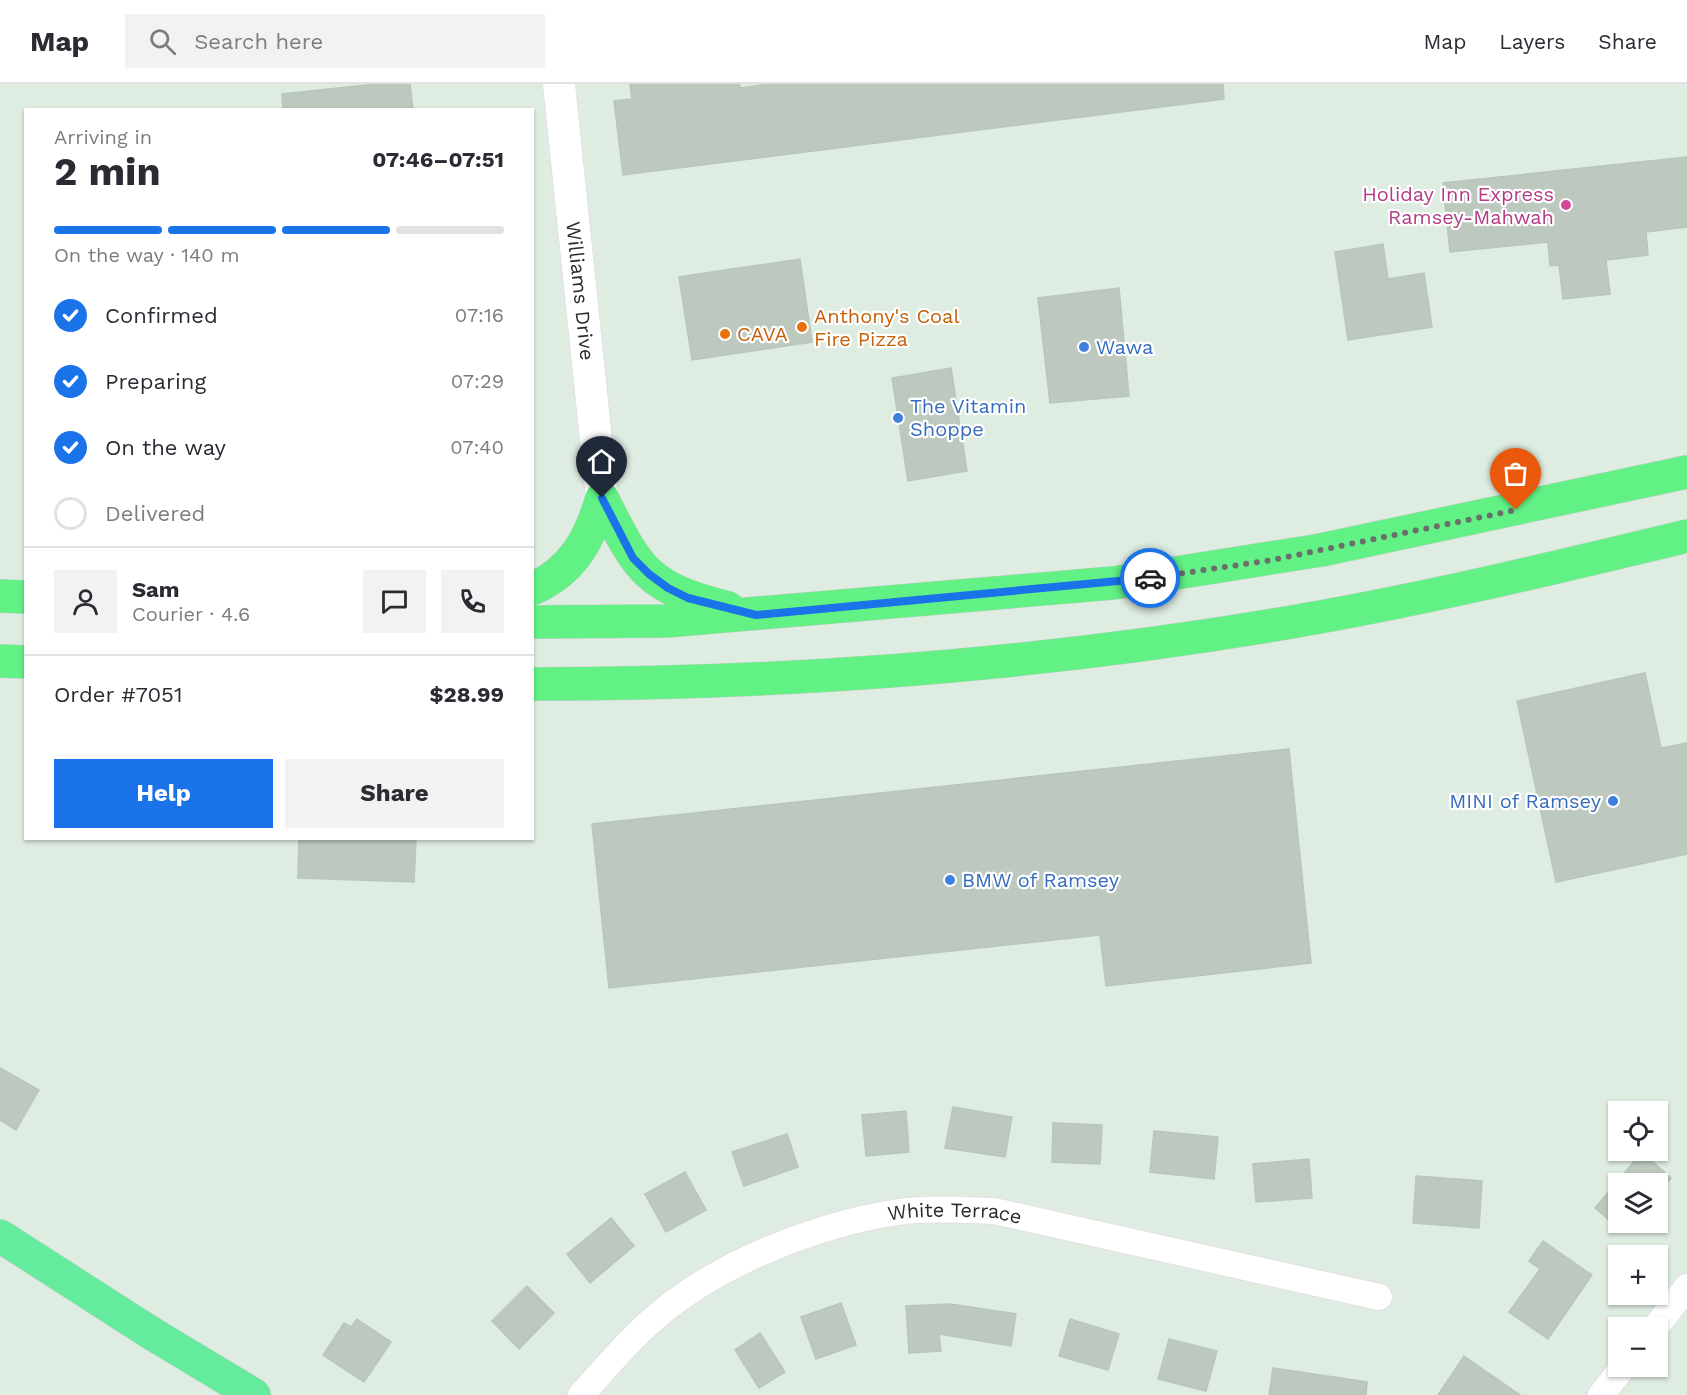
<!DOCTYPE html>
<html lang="en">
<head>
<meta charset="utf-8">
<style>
	:root { --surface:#fff; --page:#f2f2f3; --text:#2b2b33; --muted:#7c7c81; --line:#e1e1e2; --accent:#1a73e8 }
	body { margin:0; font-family:"Work Sans",sans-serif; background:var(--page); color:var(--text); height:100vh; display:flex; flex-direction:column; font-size:22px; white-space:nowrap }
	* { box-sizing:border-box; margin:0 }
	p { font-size:20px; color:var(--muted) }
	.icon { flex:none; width:33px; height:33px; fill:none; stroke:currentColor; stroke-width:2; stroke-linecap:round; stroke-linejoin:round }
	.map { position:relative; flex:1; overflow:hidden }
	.panel { position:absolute; left:24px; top:24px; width:510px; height:732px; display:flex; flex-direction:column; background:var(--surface); border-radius:0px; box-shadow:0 2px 4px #0004 }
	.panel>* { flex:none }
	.fabs { position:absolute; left:1608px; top:1017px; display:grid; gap:12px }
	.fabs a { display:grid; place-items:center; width:60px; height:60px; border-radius:0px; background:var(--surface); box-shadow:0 2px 4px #0004; font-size:30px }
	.pin { position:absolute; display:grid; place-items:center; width:51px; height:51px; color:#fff; margin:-62px -26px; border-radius:50% 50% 50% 0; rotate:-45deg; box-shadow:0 0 6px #0007 }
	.pin .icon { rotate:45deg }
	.courier { position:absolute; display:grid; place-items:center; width:60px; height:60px; margin:-30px; border:4px solid #1a73e8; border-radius:50%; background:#fff; color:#222; box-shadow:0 2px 8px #0007 }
	.head em { font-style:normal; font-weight:700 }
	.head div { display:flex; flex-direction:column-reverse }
	.head { display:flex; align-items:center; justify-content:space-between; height:102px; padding:0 30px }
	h1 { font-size:39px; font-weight:700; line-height:45px }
	.bar { display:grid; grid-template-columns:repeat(4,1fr); gap:9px 6px; align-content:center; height:72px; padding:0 30px }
	.bar i { height:8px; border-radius:4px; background:var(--line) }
	.bar .on { background:var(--accent) }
	.bar p { grid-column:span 4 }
	.line { display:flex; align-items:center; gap:15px; padding:0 30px; border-top:2px solid var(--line) }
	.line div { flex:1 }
	.round { display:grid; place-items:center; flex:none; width:63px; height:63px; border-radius:0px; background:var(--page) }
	ol { padding:0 30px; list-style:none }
	li { display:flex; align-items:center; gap:18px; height:66px }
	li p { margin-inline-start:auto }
	li .icon { padding:6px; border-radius:50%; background:var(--accent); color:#fff; stroke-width:4 }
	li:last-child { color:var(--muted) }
	li i { width:33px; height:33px; border:3px solid var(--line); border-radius:50% }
	.action { display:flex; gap:12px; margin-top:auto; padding:12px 30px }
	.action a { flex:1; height:69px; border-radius:0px; background:var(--accent); color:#fff; font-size:24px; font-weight:700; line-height:69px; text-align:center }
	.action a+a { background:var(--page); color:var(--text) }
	header { display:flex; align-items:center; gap:36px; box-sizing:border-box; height:84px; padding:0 30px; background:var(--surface); border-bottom:2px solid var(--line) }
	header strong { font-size:28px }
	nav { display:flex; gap:33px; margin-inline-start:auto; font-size:21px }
	.search { width:420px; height:54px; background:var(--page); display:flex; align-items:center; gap:15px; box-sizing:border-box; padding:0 21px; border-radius:0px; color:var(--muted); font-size:22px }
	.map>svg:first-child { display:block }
	.building { fill:#bdc8bf; stroke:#b7c7bc; stroke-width:1.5 }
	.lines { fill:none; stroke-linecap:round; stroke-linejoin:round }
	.minor-casing { stroke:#e3d3db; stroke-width:27 }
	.tertiary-casing { stroke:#e3d3db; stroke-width:33 }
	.primary-casing { stroke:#ccc; stroke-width:34 }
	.trunk-casing { stroke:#ccc; stroke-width:34 }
	.minor { stroke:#fff; stroke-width:26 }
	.tertiary { stroke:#fff; stroke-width:32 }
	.primary { stroke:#64eb9d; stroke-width:33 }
	.trunk { stroke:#61f184; stroke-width:33 }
	.done { stroke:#6a6f6b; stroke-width:6; stroke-dasharray:0 10.8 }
	.route { stroke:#1a73e8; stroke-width:8 }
	.hotel-dot { fill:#d1479c; stroke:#fff; stroke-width:2 }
	.food-dot { fill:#e8710a; stroke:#fff; stroke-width:2 }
	.shop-dot { fill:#3f7fe0; stroke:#fff; stroke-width:2 }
	.labels { text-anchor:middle; stroke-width:4.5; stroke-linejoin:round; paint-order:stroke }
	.hotel-label { font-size:20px; fill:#b23c85; stroke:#fff; text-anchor:end }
	.street-label { font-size:20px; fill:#2b2b2b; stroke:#fff }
	.food-label { font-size:20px; fill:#c56008; stroke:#fff; text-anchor:start }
	.shop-label { font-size:20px; fill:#366cbe; stroke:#fff; text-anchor:start }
</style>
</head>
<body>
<header>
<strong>Map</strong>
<div class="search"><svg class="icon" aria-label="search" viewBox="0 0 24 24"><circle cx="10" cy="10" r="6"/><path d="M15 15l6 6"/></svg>Search here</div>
<nav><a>Map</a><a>Layers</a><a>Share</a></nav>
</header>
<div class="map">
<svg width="1687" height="1311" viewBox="0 0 1687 1311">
	<rect width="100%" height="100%" fill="#deece1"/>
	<g class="building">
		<path d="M376,0H410L413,26H283L282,10Z"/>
		<path d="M630,0H740V4L770,0H1223L1224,15L623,91L614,17L632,15Z"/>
		<path d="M1687,73V143L1646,148L1648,171L1606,176L1610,210L1563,215L1559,181L1550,182L1548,158L1450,168L1443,99Z"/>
		<path d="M1383,160L1388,195L1424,189L1432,243L1348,256L1335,168Z"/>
		<path d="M800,175L812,258L692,276L679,193Z"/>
		<path d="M1119,204L1129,312L1050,319L1038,214Z"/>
		<path d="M951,284L967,387L908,397L892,294Z"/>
		<path d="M1645,589L1661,664L1687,659V770L1556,798L1517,617Z"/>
		<path d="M1289,665L1311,879L1106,902L1100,851L609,904L592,740Z"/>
		<path d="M299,754H416L414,798L298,794Z"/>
		<path d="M0,984L39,1006L16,1046L0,1036Z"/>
		<path d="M953,1023L1012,1033L1005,1073L945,1064Z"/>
		<path d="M906,1027L909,1068L866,1072L862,1031Z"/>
		<path d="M1053,1039L1102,1041L1100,1080L1052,1078Z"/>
		<path d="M1154,1047L1218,1053L1214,1095L1150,1088Z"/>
		<path d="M787,1050L798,1083L744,1102L732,1068Z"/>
		<path d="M1642,1068L1671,1094L1658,1110V1100H1618V1138H1633L1624,1149L1595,1124Z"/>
		<path d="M1309,1075L1312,1114L1256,1118L1253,1080Z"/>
		<path d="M685,1088L706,1126L666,1148L645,1110Z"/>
		<path d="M1416,1092L1482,1097L1479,1144L1413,1139Z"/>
		<path d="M611,1134L634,1162L590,1199L567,1170Z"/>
		<path d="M1543,1157L1592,1191L1548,1255L1509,1228L1540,1185L1529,1177Z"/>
		<path d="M527,1202L554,1229L519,1265L492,1237Z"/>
		<path d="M841,1219L856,1261L816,1275L801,1233Z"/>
		<path d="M950,1220L1016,1230L1011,1262L939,1250L941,1267L909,1269L906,1222Z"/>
		<path d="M357,1235L391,1258L364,1298L323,1271L344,1239L351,1243Z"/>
		<path d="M1070,1235L1119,1250L1108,1286L1059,1272Z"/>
		<path d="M760,1249L785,1288L759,1304L735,1266Z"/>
		<path d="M1169,1255L1217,1267L1206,1307L1158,1295Z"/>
		<path d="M1464,1272L1520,1311H1438Z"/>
		<path d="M1273,1284L1367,1298L1366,1311H1269Z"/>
	</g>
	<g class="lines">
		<g class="minor-casing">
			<g id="minor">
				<path d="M1655,1244L1687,1203"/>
				<path id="s1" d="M581,1311C603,1287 625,1260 650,1238C713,1181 814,1141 898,1128C930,1124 962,1126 994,1127L1379,1213"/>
				<path d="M1601,1311L1624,1282"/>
			</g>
		</g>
		<g class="tertiary-casing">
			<g id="tertiary">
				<path id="s2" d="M559,0L602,414"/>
			</g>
		</g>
		<g class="primary-casing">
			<path id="primary" d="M0,1152L151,1249L254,1311"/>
		</g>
		<g class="trunk-casing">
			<g id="trunk">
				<path d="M602,414C639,487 646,503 728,524"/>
				<path d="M532,505C573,487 590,455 602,414"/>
				<path d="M0,512L26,513"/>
				<path d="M532,538L666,537L1113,499L1321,466L1687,388"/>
				<path d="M0,577L26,578"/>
				<path d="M532,600C781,600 1029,582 1274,541C1413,518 1550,485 1687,452"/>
			</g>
		</g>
		<use href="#minor" class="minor"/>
		<use href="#tertiary" class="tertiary"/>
		<use href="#primary" class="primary"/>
		<use href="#trunk" class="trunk"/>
	</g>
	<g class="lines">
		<path class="done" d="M1150,494L1272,476L1516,426"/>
		<path class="route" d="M602,414L633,474L649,490L668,504L688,514L756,531L1150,494"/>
	</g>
	<circle class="hotel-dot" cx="1566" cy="121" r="6"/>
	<g class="food-dot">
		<circle cx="802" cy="243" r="6"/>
		<circle cx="725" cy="250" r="6"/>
	</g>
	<g class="shop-dot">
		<circle cx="1084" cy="263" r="6"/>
		<circle cx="898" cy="334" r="6"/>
		<circle cx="1613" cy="717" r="6"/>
		<circle cx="950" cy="796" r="6"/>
	</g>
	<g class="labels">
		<g class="hotel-label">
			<text x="1554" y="117">Holiday Inn Express<tspan x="1554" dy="23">Ramsey-Mahwah</tspan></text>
		</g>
		<g class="street-label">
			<text dy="7" stroke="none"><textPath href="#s2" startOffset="208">Williams Drive</textPath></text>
			<text dy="7" stroke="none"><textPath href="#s1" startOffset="432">White Terrace</textPath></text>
		</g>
		<g class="food-label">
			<text x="814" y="239">Anthony's Coal<tspan x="814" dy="23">Fire Pizza</tspan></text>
			<text x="737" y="257">CAVA</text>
		</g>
		<g class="shop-label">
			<text x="1096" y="270">Wawa</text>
			<text x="910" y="329">The Vitamin<tspan x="910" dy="23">Shoppe</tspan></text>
			<text x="1601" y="724" text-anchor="end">MINI of Ramsey</text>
			<text x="962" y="803">BMW of Ramsey</text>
		</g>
	</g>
</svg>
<div class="fabs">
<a><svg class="icon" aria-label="locate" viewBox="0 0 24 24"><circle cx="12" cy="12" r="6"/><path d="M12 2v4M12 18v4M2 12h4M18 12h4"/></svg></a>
<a><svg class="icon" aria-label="layers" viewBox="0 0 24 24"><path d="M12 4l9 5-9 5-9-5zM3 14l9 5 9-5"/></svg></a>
<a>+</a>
<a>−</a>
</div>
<div class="pin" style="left:1516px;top:426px;background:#ea580c"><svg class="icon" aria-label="bag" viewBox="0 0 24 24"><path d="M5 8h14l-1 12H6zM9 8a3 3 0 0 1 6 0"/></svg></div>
<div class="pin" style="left:602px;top:414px;background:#1f2937"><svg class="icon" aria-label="home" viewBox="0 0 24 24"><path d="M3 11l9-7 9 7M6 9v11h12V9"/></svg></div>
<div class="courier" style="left:1150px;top:494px"><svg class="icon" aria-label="car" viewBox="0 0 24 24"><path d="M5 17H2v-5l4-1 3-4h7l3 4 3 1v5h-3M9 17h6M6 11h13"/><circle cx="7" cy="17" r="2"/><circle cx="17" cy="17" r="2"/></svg></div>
<section class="panel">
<div class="head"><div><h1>2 min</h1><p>Arriving in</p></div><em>07:46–07:51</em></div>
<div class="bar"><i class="on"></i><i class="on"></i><i class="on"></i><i></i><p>On the way · 140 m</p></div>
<ol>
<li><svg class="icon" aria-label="check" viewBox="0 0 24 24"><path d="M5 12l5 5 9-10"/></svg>Confirmed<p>07:16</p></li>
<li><svg class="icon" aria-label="check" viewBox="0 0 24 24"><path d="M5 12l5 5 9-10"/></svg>Preparing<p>07:29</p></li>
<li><svg class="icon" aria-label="check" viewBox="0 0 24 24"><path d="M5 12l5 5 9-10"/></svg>On the way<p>07:40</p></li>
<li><i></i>Delivered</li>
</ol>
<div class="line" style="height:108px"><a class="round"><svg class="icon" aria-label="person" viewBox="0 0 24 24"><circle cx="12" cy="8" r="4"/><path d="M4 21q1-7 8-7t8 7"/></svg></a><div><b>Sam</b><p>Courier · 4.6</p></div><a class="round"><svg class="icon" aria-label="chat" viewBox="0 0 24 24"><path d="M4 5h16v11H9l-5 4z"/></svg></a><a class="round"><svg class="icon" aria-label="phone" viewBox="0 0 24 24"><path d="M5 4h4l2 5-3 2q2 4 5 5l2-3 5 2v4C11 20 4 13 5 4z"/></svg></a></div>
<div class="line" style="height:78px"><div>Order #7051</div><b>$28.99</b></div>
<div class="action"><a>Help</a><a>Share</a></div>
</section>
</div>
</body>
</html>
